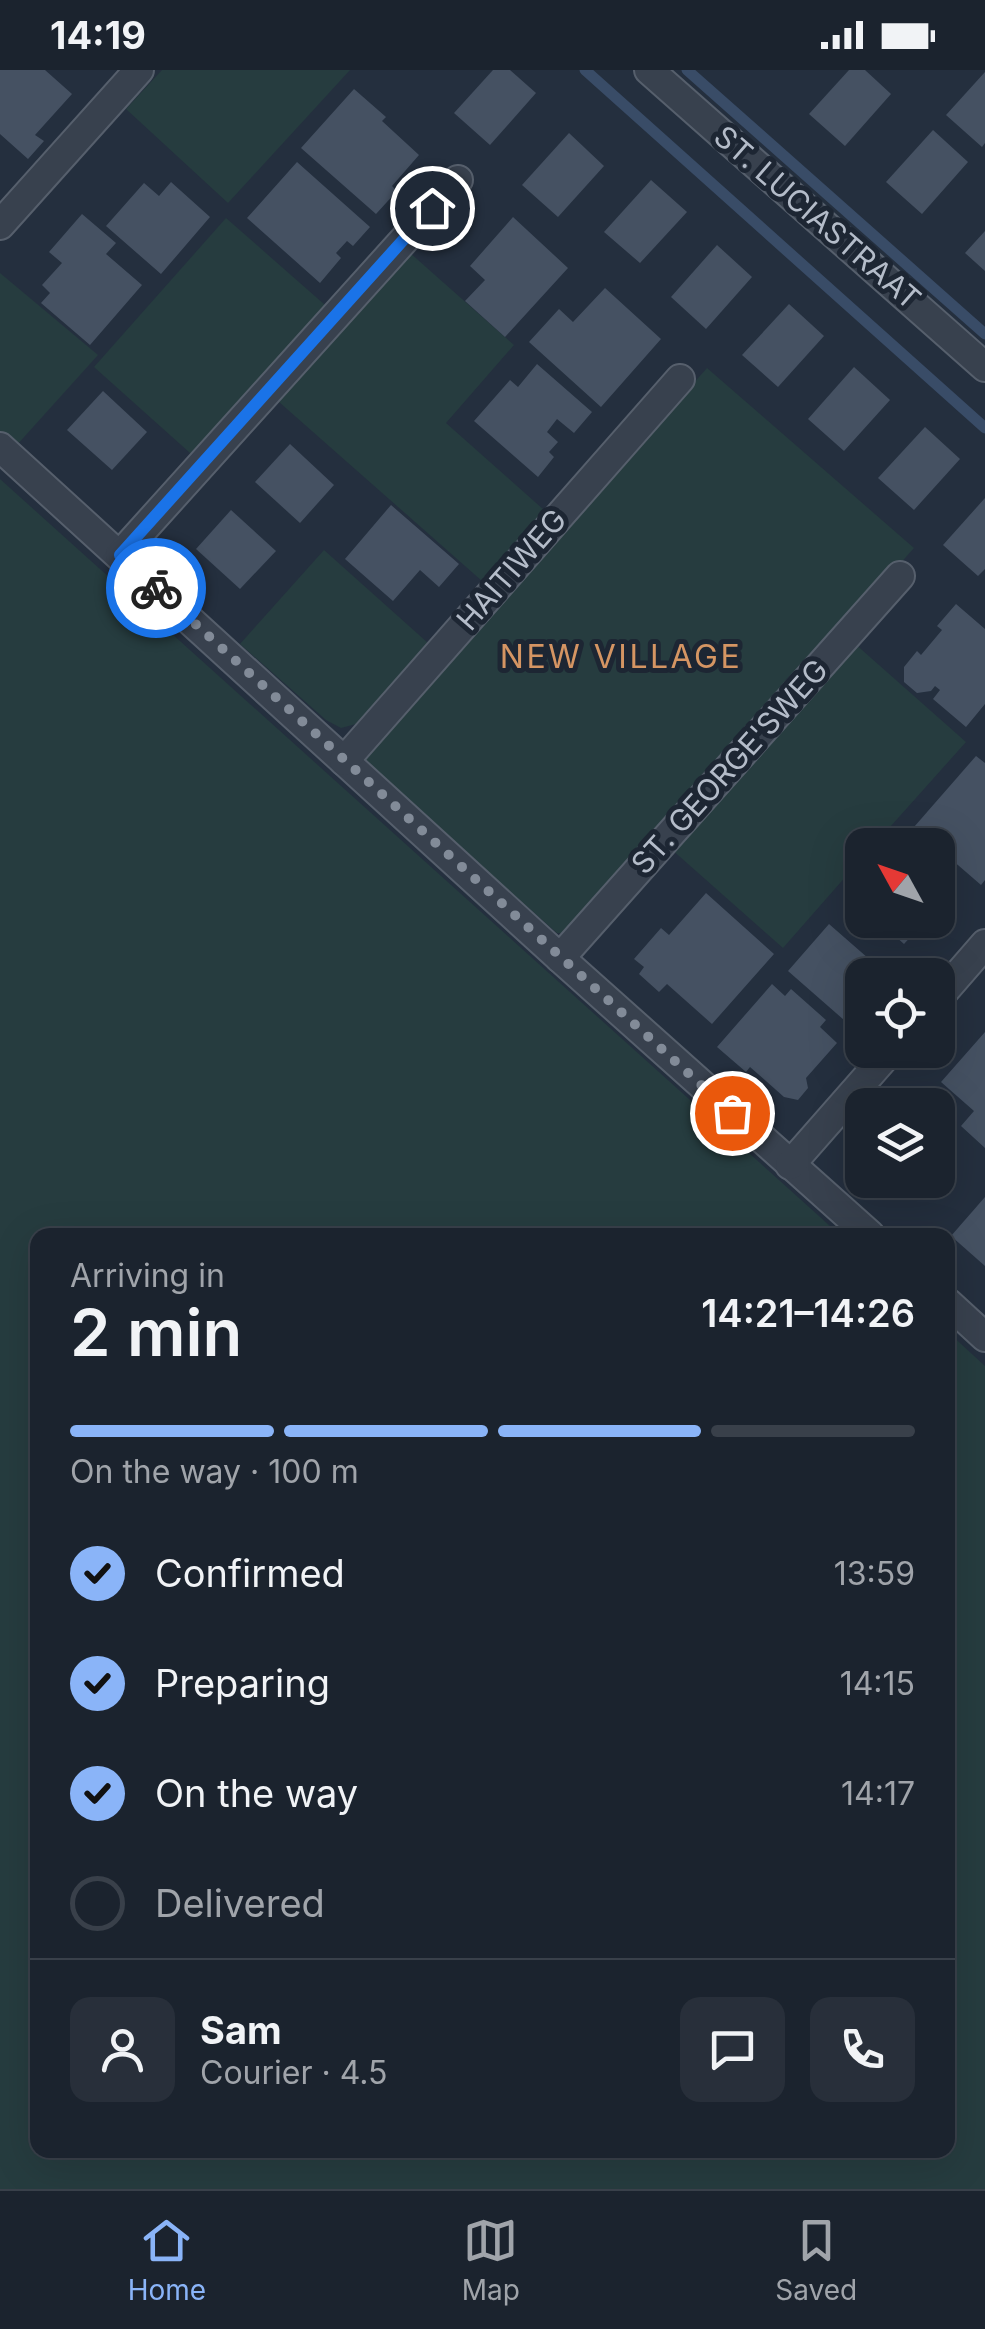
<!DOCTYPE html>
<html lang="en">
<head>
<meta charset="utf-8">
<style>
	:root { --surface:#1b232e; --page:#282f3a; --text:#f1f3f6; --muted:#a0a4aa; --line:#39404a; --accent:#8ab4f8 }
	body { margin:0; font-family:Inter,sans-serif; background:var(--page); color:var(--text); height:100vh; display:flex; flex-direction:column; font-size:38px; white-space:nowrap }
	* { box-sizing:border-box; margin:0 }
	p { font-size:32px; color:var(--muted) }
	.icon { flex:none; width:55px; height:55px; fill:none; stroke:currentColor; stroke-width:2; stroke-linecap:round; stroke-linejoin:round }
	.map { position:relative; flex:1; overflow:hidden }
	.panel { position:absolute; left:30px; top:1158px; width:925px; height:930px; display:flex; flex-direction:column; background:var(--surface); border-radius:20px; box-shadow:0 10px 40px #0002,0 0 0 2px var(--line) }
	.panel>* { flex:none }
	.needle { width:65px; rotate:310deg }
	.tools { position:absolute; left:845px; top:758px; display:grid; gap:20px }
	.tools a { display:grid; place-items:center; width:110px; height:110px; border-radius:20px; background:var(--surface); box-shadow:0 10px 40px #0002,0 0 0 2px var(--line); font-size:50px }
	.pin { position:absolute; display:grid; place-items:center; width:85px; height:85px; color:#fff; margin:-42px; border:5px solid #fff; border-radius:50%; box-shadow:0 2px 10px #0007 }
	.courier { position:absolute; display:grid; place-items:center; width:100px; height:100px; margin:-50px; border:8px solid #1a73e8; border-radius:50%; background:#fff; color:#222; box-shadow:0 2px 12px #0007 }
	.head em { font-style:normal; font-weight:600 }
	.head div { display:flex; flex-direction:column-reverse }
	.head { display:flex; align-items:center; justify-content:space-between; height:170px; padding:0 40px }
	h1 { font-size:65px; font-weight:600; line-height:75px }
	.bar { display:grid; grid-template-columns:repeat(4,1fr); gap:15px 10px; align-content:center; height:120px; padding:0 40px }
	.bar i { height:12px; border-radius:8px; background:var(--line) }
	.bar .on { background:var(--accent) }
	.bar p { grid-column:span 4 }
	.line { display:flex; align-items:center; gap:25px; padding:0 40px; border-top:2px solid var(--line) }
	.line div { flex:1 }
	.round { display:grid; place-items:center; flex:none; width:105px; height:105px; border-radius:20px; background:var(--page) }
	ol { padding:0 40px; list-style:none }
	li { display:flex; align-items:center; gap:30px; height:110px }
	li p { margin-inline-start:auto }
	li .icon { padding:10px; border-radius:50%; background:var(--accent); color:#111; stroke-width:4 }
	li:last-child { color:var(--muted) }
	li i { width:55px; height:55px; border:5px solid var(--line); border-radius:50% }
	.status { display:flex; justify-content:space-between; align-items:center; height:70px; padding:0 50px; background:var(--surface); direction:ltr }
	.status svg { height:28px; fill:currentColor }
	.tab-bar { display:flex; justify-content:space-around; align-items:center; height:140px; border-top:2px solid var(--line); background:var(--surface); font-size:28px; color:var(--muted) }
	.tab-bar a { display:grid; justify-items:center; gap:5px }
	.tab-bar .on { color:var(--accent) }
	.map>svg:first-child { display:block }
	.green { fill:#263c3f }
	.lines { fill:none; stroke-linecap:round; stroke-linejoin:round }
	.stream { stroke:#394c67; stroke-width:11 }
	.building { fill:#455162 }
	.minor-casing { stroke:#565f6c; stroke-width:32 }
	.minor { stroke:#38414e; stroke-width:28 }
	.done { stroke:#828b98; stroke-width:10; stroke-dasharray:0 18 }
	.route { stroke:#1a73e8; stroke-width:12 }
	.labels { text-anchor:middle; stroke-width:10; stroke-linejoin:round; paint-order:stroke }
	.street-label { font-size:30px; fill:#b4bcc9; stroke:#1d2633 }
	.neighbourhood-label { font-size:32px; letter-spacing:2.5px; fill:#d59563; stroke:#1d2633 }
</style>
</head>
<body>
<div class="status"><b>14:19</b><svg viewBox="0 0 49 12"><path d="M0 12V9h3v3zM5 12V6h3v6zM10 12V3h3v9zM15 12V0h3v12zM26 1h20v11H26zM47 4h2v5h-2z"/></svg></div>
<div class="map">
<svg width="985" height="2119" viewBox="0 0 985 2119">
	<rect width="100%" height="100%" fill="#242f3e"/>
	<g class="green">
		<path d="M162,0H350L228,133L126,39Z"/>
		<path d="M226,148L333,242L199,391L94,297Z"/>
		<path d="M409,182L514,275L446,353L544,440L482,511L279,332Z"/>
		<path d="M0,203L98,285L16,376L0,361Z"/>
		<path d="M707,298L914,478L571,863H557L365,694L367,680Z"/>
		<path d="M0,409L840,1165H38V2080H948V1262L985,1296V2119H0Z"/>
		<path d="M324,480L428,573L356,654L341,658L326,650L240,574Z"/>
		<path d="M853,572L966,672L874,775H862V788L783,878L670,778Z"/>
	</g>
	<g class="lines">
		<g class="stream">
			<path d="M585,0L985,358"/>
			<path d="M687,0L985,264"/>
		</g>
	</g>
	<g class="building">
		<path d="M0,0H45L72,24L35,65L44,71L28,89L0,64Z"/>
		<path d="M493,0H510L536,23L490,75L454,43Z"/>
		<path d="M849,0H865L891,24L845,76L809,44Z"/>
		<path d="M985,2V73L982,77L946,45Z"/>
		<path d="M354,19L386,47L382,51L419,85L392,116L397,121L376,144L301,78Z"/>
		<path d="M933,60L968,92L922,144L886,112Z"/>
		<path d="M569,63L604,96L558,147L522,115Z"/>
		<path d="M297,92L370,157L353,176L347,171L336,183L341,188L320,213L247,148Z"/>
		<path d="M651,110L687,142L640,193L604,162Z"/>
		<path d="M171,112L210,147L161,204L106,156L144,113L159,126Z"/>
		<path d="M82,144L116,173L106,184L142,215L90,275L41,233L50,223L42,215L62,193L49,182Z"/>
		<path d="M513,147L568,198L505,267L465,231L485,210L470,196Z"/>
		<path d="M985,161V201L965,183Z"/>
		<path d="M717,175L752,207L706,259L671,227Z"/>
		<path d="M605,218L661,269L601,337L529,272L559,239L573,252Z"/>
		<path d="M789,234L824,266L778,317L742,285Z"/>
		<path d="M537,294L592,342L574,363L557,349L547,362L558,372L549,382L554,387L538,407L474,351L510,310L518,317Z"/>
		<path d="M854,297L890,330L844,381L808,349Z"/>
		<path d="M103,321L147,362L112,400L67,360Z"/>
		<path d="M925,357L960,389L914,440L878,408Z"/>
		<path d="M290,374L334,415L300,453L255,412Z"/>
		<path d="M985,428V499L978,506L943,475Z"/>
		<path d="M391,435L459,494L439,517L420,500L393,531L345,489Z"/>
		<path d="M231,440L276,481L240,519L196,479Z"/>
		<path d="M956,534L985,559V634L966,657L933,629L940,620L935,616L931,621L917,623L904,612V597L917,581L921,585L942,560L937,556Z"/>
		<path d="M976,686L985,693V810L981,815L914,757Z"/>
		<path d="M706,823L774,884L712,954L667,914L659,922L639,904L644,897L634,889L661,858L669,865Z"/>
		<path d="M877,850H926L904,874Z"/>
		<path d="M829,854L884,902L881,905H862V949L852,940L844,950L788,901Z"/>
		<path d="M772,914L785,926L791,919L826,950L820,957L837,973L806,1008L808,1018L798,1030L784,1027L750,997L746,1002L717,977Z"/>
		<path d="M985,962V1078L961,1056L974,1041L941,1012Z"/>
		<path d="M985,1127V1196L951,1166Z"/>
	</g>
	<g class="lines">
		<g class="minor-casing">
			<g id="minor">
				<path d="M649,0L985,297"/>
				<path d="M0,155L139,0"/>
				<path d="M0,377L560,888L870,1165"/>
				<path d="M120,485L458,110"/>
				<path d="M344,691L680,309"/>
				<path d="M560,888L900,506"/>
				<path d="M938,928L985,874"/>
				<path d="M790,1095L891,980"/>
				<path d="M948,1233L985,1267"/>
			</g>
		</g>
		<use href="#minor" class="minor"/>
	</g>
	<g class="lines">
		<path class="done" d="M156,518L732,1043"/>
		<path class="route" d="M156,518L120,485L432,138"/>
	</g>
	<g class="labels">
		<g class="street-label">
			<text transform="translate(817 148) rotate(41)" y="10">ST. LUCIASTRAAT</text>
			<text transform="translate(512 500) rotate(-49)" y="10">HAITIWEG</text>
			<text transform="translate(730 697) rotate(-48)" y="10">ST. GEORGE'SWEG</text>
		</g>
		<g class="neighbourhood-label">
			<text x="621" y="598">NEW VILLAGE</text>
		</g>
	</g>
</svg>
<div class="tools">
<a><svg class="needle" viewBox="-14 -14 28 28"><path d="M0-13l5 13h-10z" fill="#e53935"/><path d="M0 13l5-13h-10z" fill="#a0a4aa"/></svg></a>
<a><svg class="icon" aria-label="locate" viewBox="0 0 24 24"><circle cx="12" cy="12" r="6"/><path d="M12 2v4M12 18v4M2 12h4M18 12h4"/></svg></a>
<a><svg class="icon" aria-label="layers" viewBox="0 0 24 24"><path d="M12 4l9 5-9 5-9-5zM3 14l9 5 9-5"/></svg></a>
</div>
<div class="pin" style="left:732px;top:1043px;background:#ea580c"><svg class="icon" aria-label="bag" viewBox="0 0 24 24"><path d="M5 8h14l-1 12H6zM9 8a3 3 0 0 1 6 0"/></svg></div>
<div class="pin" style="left:432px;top:138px;background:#1f2937"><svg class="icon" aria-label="home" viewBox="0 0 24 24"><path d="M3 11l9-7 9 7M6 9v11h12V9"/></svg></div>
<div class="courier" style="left:156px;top:518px"><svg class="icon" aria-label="bike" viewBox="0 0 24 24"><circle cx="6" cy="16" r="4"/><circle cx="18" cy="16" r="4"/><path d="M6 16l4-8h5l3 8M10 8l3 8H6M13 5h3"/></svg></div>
<section class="panel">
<div class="head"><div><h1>2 min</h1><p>Arriving in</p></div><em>14:21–14:26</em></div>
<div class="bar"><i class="on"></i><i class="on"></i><i class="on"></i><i></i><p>On the way · 100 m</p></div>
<ol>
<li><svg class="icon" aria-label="check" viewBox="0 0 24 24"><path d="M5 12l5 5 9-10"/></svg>Confirmed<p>13:59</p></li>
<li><svg class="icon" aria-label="check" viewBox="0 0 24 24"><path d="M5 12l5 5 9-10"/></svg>Preparing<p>14:15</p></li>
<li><svg class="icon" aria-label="check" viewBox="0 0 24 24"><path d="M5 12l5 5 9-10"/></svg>On the way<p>14:17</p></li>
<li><i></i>Delivered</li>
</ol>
<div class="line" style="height:180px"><a class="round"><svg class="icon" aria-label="person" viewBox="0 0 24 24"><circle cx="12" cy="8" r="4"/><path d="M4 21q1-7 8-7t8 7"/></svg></a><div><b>Sam</b><p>Courier · 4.5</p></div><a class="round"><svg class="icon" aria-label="chat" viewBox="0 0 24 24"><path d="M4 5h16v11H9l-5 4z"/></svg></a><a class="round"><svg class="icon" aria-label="phone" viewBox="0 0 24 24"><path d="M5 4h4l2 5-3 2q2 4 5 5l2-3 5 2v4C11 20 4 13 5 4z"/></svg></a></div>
</section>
</div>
<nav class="tab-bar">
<a class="on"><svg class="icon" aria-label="home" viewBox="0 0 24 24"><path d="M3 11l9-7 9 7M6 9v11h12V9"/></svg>Home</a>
<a><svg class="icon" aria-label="map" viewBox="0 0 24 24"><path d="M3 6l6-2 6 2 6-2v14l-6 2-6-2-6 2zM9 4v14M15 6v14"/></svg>Map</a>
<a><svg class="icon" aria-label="saved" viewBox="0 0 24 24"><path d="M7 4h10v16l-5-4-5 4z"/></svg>Saved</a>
</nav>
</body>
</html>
